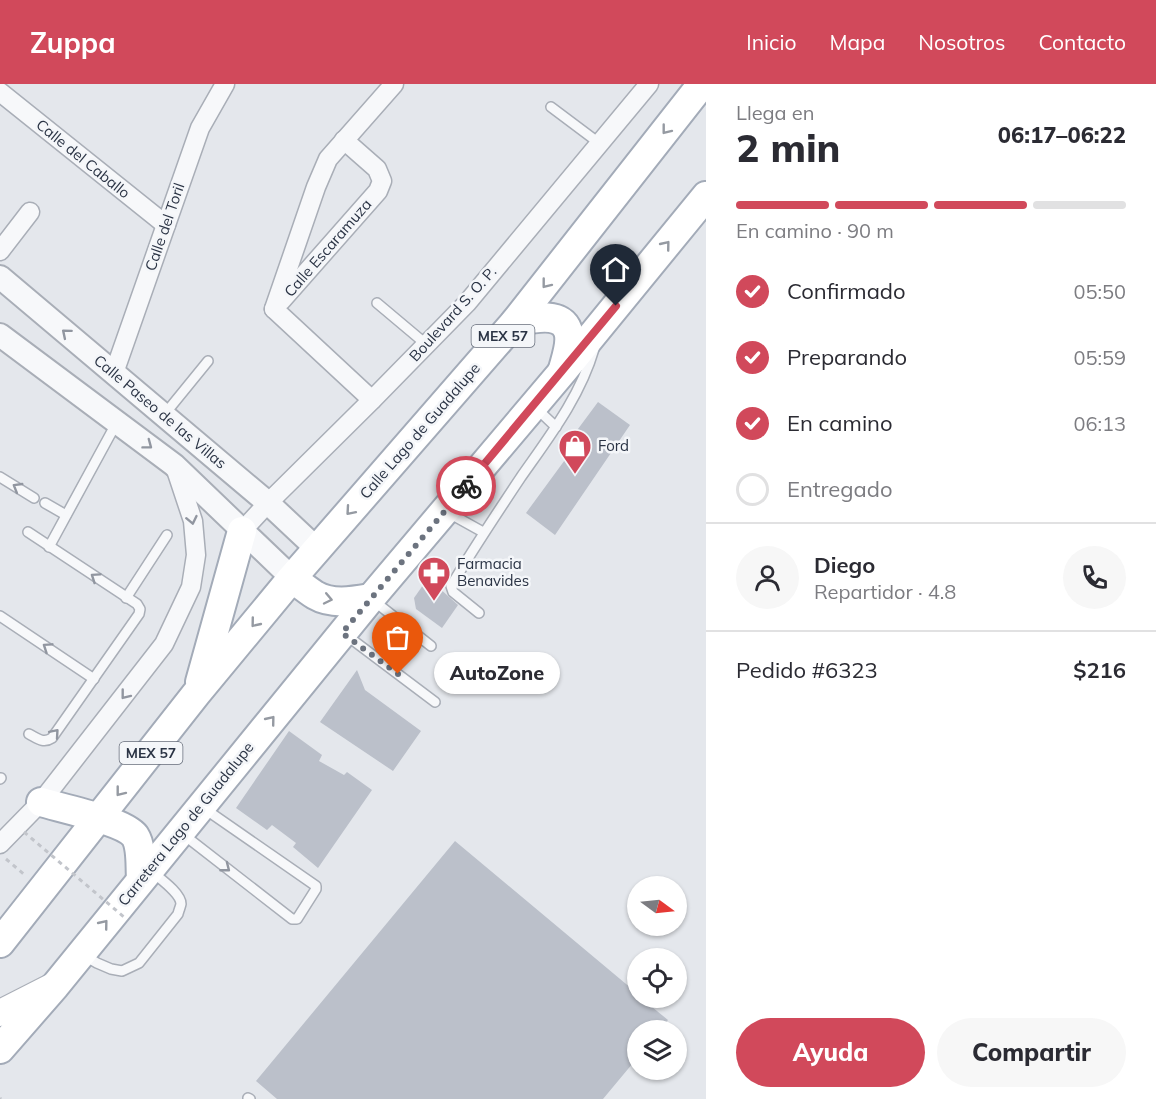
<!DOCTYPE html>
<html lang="es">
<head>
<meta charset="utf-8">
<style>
	:root { --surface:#fff; --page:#f7f7f7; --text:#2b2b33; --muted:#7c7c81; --line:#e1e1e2; --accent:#d1495b }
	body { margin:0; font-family:Mulish,sans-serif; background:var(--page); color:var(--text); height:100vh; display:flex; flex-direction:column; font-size:22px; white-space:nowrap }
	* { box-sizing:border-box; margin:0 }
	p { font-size:20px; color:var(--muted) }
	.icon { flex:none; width:33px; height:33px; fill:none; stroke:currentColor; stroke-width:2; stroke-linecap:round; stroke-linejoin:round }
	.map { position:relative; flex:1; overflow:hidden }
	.panel { display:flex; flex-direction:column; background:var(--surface); width:450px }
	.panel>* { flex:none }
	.needle { width:39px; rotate:105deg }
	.fabs { position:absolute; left:627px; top:792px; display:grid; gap:12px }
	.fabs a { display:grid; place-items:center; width:60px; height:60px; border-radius:50%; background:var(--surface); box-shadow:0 2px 4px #0004; font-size:30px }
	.pin { position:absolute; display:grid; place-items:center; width:51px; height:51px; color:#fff; margin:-62px -26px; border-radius:50% 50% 50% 0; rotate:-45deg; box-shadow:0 0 6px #0007 }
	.pin .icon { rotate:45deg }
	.courier { position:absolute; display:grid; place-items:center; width:60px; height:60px; margin:-30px; border:4px solid #d1495b; border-radius:50%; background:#fff; color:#222; box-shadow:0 2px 8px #0007 }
	.bubble { position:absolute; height:42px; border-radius:21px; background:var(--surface); box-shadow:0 2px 4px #0004; font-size:20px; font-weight:800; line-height:42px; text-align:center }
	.headline em { font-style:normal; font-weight:800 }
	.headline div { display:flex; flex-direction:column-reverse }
	.headline { display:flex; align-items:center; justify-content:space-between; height:102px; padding:0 30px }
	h1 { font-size:39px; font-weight:800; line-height:45px }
	.bar { display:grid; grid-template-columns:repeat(4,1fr); gap:9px 6px; align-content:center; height:72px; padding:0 30px }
	.bar i { height:8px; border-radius:4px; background:var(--line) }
	.bar .active { background:var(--accent) }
	.bar p { grid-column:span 4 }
	.line { display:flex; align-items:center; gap:15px; padding:0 30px; border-top:2px solid var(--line) }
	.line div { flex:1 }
	.round { display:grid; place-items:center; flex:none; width:63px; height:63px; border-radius:32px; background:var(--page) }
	ol { padding:0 30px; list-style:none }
	li { display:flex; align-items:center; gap:18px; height:66px }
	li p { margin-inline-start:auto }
	li .icon { padding:6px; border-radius:50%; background:var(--accent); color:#fff; stroke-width:4 }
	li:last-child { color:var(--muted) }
	li i { width:33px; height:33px; border:3px solid var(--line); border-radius:50% }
	.button { display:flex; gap:12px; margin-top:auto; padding:12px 30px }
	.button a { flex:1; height:69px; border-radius:36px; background:var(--accent); color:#fff; font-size:24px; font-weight:800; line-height:69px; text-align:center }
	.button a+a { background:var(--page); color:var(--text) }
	header { display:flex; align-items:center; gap:36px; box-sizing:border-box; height:84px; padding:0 30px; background:var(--accent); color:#fff }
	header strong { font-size:28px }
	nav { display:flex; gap:33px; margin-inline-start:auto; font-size:21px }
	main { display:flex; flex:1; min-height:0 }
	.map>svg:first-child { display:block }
	.building { fill:#bbc0ca }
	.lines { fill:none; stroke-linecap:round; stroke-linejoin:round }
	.service-casing { stroke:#a9aeb7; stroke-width:12 }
	.minor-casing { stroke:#a9aeb7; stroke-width:21 }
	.tertiary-casing { stroke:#a9aeb7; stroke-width:26 }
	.secondary-casing { stroke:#a9aeb7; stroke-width:28 }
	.primary-casing { stroke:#a3abb8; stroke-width:32 }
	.path { stroke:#c2c5cb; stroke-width:3; stroke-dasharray:4.5 4.5; stroke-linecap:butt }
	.service { stroke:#f7f8fa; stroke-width:9 }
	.minor { stroke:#f7f8fa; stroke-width:18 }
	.tertiary { stroke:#f7f8fa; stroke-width:22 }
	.secondary { stroke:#fff; stroke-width:26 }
	.primary { stroke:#fff; stroke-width:28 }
	.path-bridge { stroke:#c2c5cb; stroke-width:3; stroke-dasharray:4.5 4.5; stroke-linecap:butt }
	.oneway { stroke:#959aa2 }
	.oneway2 { stroke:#9196a0 }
	.done { stroke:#6c737f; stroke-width:6; stroke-dasharray:0 10.8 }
	.route { stroke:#d1495b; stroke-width:8 }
	.labels { text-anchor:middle; stroke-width:5; stroke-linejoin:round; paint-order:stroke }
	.shield { fill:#f4f6f9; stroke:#676e7b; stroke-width:1.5 }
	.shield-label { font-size:14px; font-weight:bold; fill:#2b3445 }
	.street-label { font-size:15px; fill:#2b3445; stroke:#f4f6f9 }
	.poi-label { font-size:15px; fill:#2b3445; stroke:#f4f6f9; text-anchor:start }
</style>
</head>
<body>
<header>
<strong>Zuppa</strong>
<nav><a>Inicio</a><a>Mapa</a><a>Nosotros</a><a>Contacto</a></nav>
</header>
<main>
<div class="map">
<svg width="706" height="1015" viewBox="0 0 706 1015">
	<rect width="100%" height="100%" fill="#e4e7ec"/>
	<g class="building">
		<path d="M598,318L630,341L555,451L526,429L581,354L575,349Z"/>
		<path d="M428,494L458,521L442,544L416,525L414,514Z"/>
		<path d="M357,586L365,606L421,647L393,687L320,638Z"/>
		<path d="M289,647L322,671L319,677L344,691L347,688L372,706L318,784L293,763L296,759L272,741L267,746L236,724Z"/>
		<path d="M455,757L638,910V914H641L668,936L660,946H638V973L603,1015H277L256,997Z"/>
	</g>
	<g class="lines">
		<g class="service-casing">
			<g id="service">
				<path d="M551,23L599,59"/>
				<path d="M377,219L427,261"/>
				<path d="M536,324L556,343"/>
				<path d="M164,331L208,277"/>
				<path d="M0,393L34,414"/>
				<path d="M45,419L66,431"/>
				<path d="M447,428L483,448"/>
				<path d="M28,448L137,520L140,525L139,530L52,654C43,660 37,654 29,650"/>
				<path d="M49,463L117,338"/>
				<path d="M126,514L167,451"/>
				<path d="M374,517L431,562"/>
				<path d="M479,529L453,508L451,502C473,465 497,429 521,393C549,353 580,313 594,265"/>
				<path d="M0,532L94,595"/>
				<path d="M346,551L435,618"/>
				<path d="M0,695L1,694"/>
				<path d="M184,751L292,835H297L316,805V802L205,725"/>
				<path d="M85,872L97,879L111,885L122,887L139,879L178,830C178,829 181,821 181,820C181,809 159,794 151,787"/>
				<path d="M248,1014L250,1015"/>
			</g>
		</g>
		<g class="minor-casing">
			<g id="minor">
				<path d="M0,8L166,141"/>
				<path d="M0,167L30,128"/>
				<path d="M281,217L378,107L382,97L377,85L344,56"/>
				<path d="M274,225L316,103L328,75L394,0"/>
				<path d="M274,225L372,316"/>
				<path d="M114,289L200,44L225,0"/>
				<path d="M242,447L268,419L372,316L467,219L649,0"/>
				<path d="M0,760L41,718L164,560L191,503L196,471L193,437L175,383"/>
			</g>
		</g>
		<g class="tertiary-casing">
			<g id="tertiary">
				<path d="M0,193L268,419L317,465"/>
				<path d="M0,251L174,381L292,494"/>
			</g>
		</g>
		<g class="secondary-casing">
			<path id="secondary" d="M0,929L53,902"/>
		</g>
		<g class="primary-casing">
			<g id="primary">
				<path d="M515,238C530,235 561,226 568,247C572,258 566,274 563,285"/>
				<path d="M292,494C300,500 307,506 315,511C332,521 353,517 371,514"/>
				<path d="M200,598L242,447"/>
				<path d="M41,718C61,724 124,737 135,752C142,763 140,782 141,794"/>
				<path d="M0,859L196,610L292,494L515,238L702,0"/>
				<path d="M0,965L55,902L371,514L563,287L706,112"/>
			</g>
		</g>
		<g class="path">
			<path d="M6,775L26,792"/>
			<path d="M0,1014L1,1015"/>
		</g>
		<use href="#service" class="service"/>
		<use href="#minor" class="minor"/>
		<use href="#tertiary" class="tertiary"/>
		<use href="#secondary" class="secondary"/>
		<use href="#primary" class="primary"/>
		<path class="path-bridge" d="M24,748L124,833"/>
	</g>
	<defs><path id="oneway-chevron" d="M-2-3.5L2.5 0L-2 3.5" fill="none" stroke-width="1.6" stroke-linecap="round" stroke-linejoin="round" transform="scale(1.5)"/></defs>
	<g class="oneway">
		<use href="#oneway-chevron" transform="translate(666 46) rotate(128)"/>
		<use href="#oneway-chevron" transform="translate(666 161) rotate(-51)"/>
		<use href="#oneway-chevron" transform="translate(546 200) rotate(128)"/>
		<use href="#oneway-chevron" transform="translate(350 427) rotate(131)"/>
		<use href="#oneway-chevron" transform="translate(328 515) rotate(12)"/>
		<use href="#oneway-chevron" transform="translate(255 539) rotate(129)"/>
		<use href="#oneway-chevron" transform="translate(271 636) rotate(-51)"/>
		<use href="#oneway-chevron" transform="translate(120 708) rotate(128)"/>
		<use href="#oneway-chevron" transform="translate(104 840) rotate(-51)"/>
	</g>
	<g class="oneway2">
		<use href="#oneway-chevron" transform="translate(66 249) rotate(-140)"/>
		<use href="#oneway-chevron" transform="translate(148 361) rotate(37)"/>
		<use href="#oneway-chevron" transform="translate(17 403) rotate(-149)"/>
		<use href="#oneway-chevron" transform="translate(192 436) rotate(78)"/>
		<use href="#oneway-chevron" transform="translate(95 493) rotate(-146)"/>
		<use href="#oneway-chevron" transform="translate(47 563) rotate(-146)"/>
		<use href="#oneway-chevron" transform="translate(125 611) rotate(128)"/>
		<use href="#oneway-chevron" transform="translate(55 649) rotate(-49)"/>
		<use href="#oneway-chevron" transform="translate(226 784) rotate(38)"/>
	</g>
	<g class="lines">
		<path class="done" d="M398,590L342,549L466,402"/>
		<path class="route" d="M466,402L616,222"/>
	</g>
	<defs>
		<g id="shop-pin" transform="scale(1.725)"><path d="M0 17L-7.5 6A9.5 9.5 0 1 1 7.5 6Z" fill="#d1495b" stroke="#f4f6f9"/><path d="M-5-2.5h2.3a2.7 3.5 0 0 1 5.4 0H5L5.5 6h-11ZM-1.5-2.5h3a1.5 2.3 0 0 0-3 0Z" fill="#fff"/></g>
		<g id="pharmacy-pin" transform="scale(1.725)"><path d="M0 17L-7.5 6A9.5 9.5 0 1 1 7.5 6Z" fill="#d1495b" stroke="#f4f6f9"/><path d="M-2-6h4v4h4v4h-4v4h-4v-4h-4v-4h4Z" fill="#fff"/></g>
	</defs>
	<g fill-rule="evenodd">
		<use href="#shop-pin" x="575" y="362"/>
		<use href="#pharmacy-pin" x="434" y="489"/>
	</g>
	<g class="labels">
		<g class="shield">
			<rect x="471.5" y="241" width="63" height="22" rx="4.5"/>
			<rect x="119.5" y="658" width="63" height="22" rx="4.5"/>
		</g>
		<g class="shield-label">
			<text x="503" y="257">MEX 57</text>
			<text x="151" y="674">MEX 57</text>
		</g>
		<g class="street-label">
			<text transform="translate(83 75) rotate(39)" y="5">Calle del Caballo</text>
			<text transform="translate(165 143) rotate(-71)" y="5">Calle del Toril</text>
			<text transform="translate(328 164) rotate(-49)" y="5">Calle Escaramuza</text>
			<text transform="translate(453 230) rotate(-48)" y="5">Boulevard S. O. P.</text>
			<text transform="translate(160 328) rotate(40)" y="5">Calle Paseo de las Villas</text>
			<text transform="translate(420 347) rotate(-49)" y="5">Calle Lago de Guadalupe</text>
			<text transform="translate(186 740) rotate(-51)" y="5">Carretera Lago de Guadalupe</text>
		</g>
		<g class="poi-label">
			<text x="598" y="367">Ford</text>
			<text x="457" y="485">Farmacia<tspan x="457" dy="17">Benavides</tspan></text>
		</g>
	</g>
</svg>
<div class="fabs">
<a><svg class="needle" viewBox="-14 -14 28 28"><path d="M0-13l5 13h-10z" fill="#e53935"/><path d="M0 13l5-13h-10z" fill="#7c7c81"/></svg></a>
<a><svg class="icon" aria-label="locate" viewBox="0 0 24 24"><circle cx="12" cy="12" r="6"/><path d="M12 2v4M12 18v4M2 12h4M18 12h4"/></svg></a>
<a><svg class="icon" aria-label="layers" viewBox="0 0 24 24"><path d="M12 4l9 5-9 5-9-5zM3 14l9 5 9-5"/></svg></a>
</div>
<div class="pin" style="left:398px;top:590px;background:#ea580c"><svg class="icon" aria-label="bag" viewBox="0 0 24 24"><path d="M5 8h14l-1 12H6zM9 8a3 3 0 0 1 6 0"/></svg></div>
<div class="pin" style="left:616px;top:222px;background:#1f2937"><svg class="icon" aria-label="home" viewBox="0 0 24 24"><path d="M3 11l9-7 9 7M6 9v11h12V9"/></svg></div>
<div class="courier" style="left:466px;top:402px"><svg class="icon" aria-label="bike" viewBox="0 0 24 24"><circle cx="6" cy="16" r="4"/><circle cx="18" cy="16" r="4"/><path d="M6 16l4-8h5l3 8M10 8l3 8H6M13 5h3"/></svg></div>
<div class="bubble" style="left:434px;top:568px;width:126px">AutoZone</div>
</div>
<section class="panel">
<div class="headline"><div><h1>2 min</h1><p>Llega en</p></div><em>06:17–06:22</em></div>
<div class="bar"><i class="active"></i><i class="active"></i><i class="active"></i><i></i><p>En camino · 90 m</p></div>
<ol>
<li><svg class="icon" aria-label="check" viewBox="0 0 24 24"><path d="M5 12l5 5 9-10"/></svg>Confirmado<p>05:50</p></li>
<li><svg class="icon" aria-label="check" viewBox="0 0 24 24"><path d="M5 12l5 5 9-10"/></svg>Preparando<p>05:59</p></li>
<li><svg class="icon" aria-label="check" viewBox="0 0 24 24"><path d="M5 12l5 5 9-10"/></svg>En camino<p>06:13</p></li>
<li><i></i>Entregado</li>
</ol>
<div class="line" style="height:108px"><a class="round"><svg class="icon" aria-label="person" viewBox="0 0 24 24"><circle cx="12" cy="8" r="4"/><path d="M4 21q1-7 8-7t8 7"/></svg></a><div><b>Diego</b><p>Repartidor · 4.8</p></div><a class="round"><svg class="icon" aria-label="phone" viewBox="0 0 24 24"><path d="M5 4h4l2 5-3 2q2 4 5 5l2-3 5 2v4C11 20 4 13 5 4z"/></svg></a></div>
<div class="line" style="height:78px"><div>Pedido #6323</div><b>$216</b></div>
<div class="button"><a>Ayuda</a><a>Compartir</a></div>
</section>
</main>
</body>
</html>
